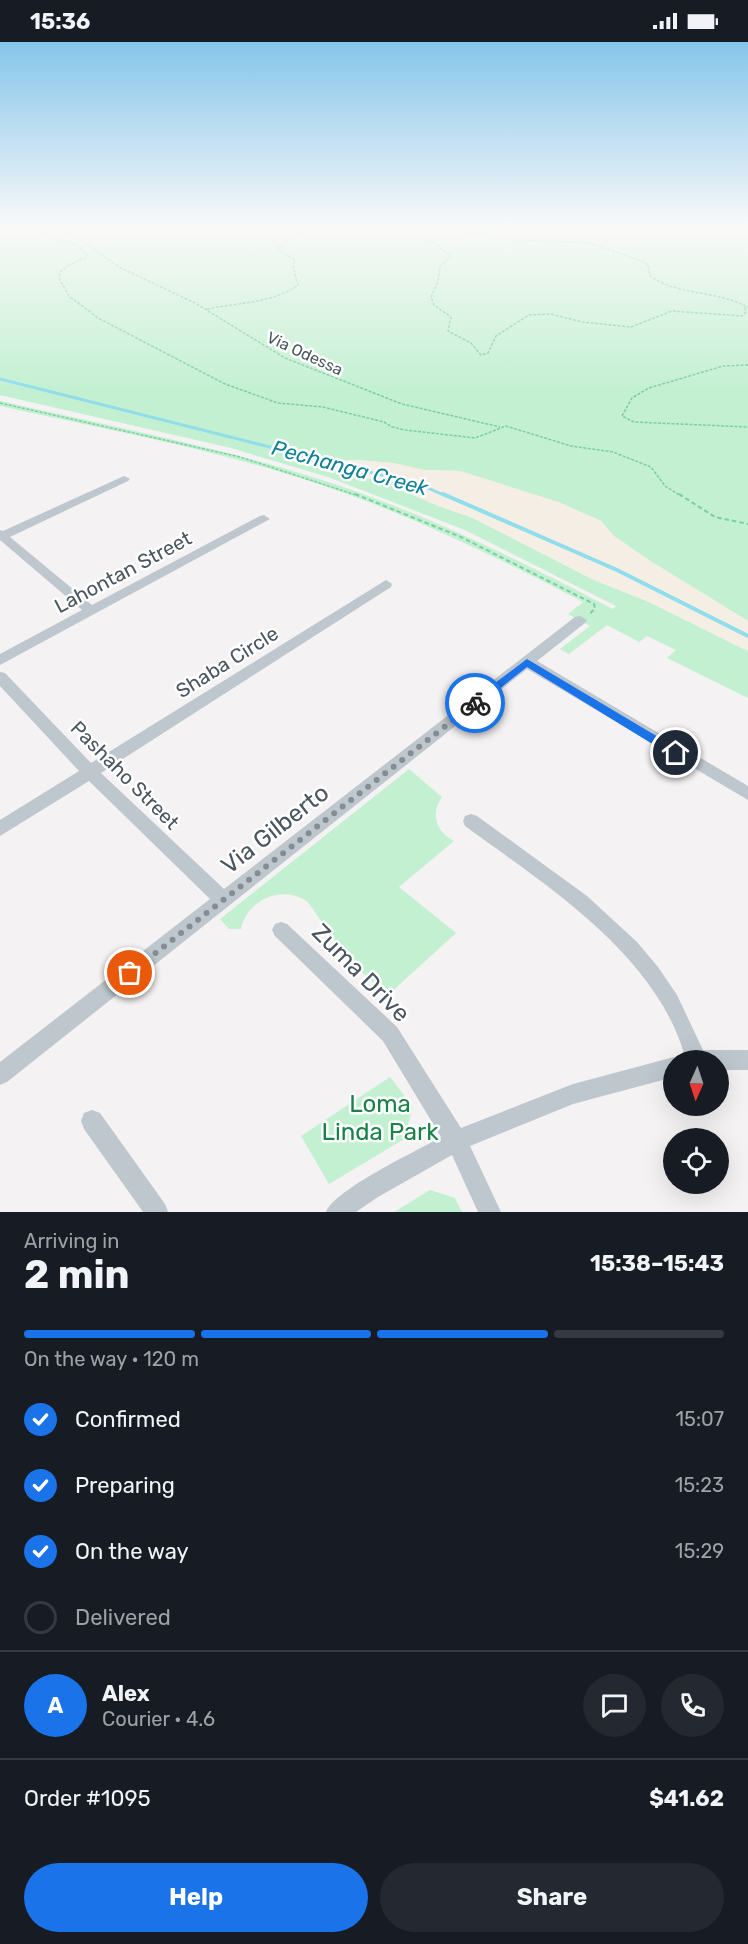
<!DOCTYPE html>
<html lang="en">
<head>
<meta charset="utf-8">
<style>
	:root { --surface:#171b24; --page:#242831; --text:#f1f3f6; --muted:#9ea1a6; --line:#363941; --accent:#1a73e8 }
	body { margin:0; font-family:Rubik,sans-serif; background:var(--page); color:var(--text); height:100vh; display:flex; flex-direction:column; font-size:22px; white-space:nowrap }
	* { box-sizing:border-box; margin:0 }
	p { font-size:20px; color:var(--muted) }
	.icon { flex:none; width:33px; height:33px; fill:none; stroke:currentColor; stroke-width:2; stroke-linecap:round; stroke-linejoin:round }
	.map { position:relative; height:1170px; overflow:hidden }
	.drawer { display:flex; flex-direction:column; background:var(--surface); flex:1 }
	.drawer>* { flex:none }
	.needle { width:39px; rotate:183deg }
	.tools { position:absolute; left:663px; top:1008px; display:grid; gap:12px }
	.tools a { display:grid; place-items:center; width:66px; height:66px; border-radius:50%; background:var(--surface); box-shadow:0 6px 24px #0002; font-size:30px }
	.pin { position:absolute; display:grid; place-items:center; width:51px; height:51px; color:#fff; margin:-26px; border:3px solid #fff; border-radius:50%; box-shadow:0 2px 6px #0007 }
	.courier { position:absolute; display:grid; place-items:center; width:60px; height:60px; margin:-30px; border:4px solid #1a73e8; border-radius:50%; background:#fff; color:#222; box-shadow:0 2px 8px #0007 }
	.summary em { font-style:normal; font-weight:700 }
	.summary div { display:flex; flex-direction:column-reverse }
	.summary { display:flex; align-items:center; justify-content:space-between; height:102px; padding:0 24px }
	h1 { font-size:39px; font-weight:700; line-height:45px }
	.bar { display:grid; grid-template-columns:repeat(4,1fr); gap:9px 6px; align-content:center; height:72px; padding:0 24px }
	.bar i { height:8px; border-radius:4px; background:var(--line) }
	.bar .current { background:var(--accent) }
	.bar p { grid-column:span 4 }
	.line { display:flex; align-items:center; gap:15px; padding:0 24px; border-top:2px solid var(--line) }
	.line div { flex:1 }
	.round { display:grid; place-items:center; flex:none; width:63px; height:63px; border-radius:32px; background:var(--page) }
	ol { padding:0 24px; list-style:none }
	li { display:flex; align-items:center; gap:18px; height:66px }
	li p { margin-inline-start:auto }
	li .icon { padding:6px; border-radius:50%; background:var(--accent); color:#fff; stroke-width:4 }
	li:last-child { color:var(--muted) }
	li i { width:33px; height:33px; border:3px solid var(--line); border-radius:50% }
	.button { display:flex; gap:12px; margin-top:auto; padding:12px 24px }
	.button a { flex:1; height:69px; border-radius:36px; background:var(--accent); color:#fff; font-size:24px; font-weight:700; line-height:69px; text-align:center }
	.button a+a { background:var(--page); color:var(--text) }
	.status { display:flex; justify-content:space-between; align-items:center; height:42px; padding:0 30px; background:var(--surface); direction:ltr }
	.status svg { height:16px; fill:currentColor }
	.map>svg:first-child { display:block }
	.green { fill:#c2f0d1 }
	.sand { fill:#f4eee4 }
	.lines { fill:none; stroke-linecap:round; stroke-linejoin:round }
	.stream-far1 { stroke:#90deec; stroke-width:3 }
	.stream { stroke:#90deec; stroke-width:4 }
	.path-far1 { stroke:#7acea0; stroke-width:1.5; stroke-dasharray:3 1.5; stroke-linecap:butt }
	.path { stroke:#7acea0; stroke-width:2; stroke-dasharray:4.5 3; stroke-linecap:butt }
	.minor { fill:#bec7ce; fill-rule:evenodd }
	.route { fill:#1a73e8 }
	.done { stroke:#868d92; stroke-width:6; stroke-dasharray:0 10.8 }
	.labels { text-anchor:middle; stroke-width:5; stroke-linejoin:round; paint-order:stroke }
	.far-street-label { font-size:16px; fill:#4a565f; stroke:#fff }
	.street-label { font-size:20px; fill:#4a565f; stroke:#fff }
	.water-label { font-size:21px; font-style:italic; fill:#0e8196; stroke:#fff }
	.near-street-label { font-size:24px; fill:#4a565f; stroke:#fff }
	.near-park-label { font-size:24px; fill:#198248; stroke:#fff }
</style>
</head>
<body>
<div class="status"><b>15:36</b><svg viewBox="0 0 49 12"><path d="M0 12V9h3v3zM5 12V6h3v6zM10 12V3h3v9zM15 12V0h3v12zM26 1h20v11H26zM47 4h2v5h-2z"/></svg></div>
<div class="map">
<svg width="748" height="1170" viewBox="0 0 748 1170">
	<rect width="100%" height="100%" fill="#f4f2f2"/>
	<g class="green">
		<path d="M0,187H748V579L647,517L614,494L601,479L558,460L460,429L424,428L393,421L357,418H327L305,422L380,439L436,463L473,476L594,538L647,559L748,609V656L667,616L676,608L647,594L639,600L607,583L569,612L560,607L590,584L568,572L583,560C491,512 399,467 300,436C202,405 100,386 0,364V359C118,386 237,408 352,448C443,480 528,523 613,567L616,564L465,488L328,435L231,406L0,353Z"/>
		<path d="M409,727L442,755C430,772 436,790 454,799L399,845L456,891L387,954L344,913L308,860C283,842 247,857 241,887H229L220,877Z"/>
		<path d="M390,1035L413,1065L404,1097L329,1142L301,1094Z"/>
		<path d="M430,1148L455,1156L462,1170H394Z"/>
	</g>
	<path class="sand" d="M327,418H357L393,421L424,428L460,429L558,460L601,479L614,494L647,517L748,579V609L647,559L594,538L473,476L436,463L380,439L302,422Z"/>
	<g class="lines">
		<path class="stream-far1" d="M0,337L421,443L446,454"/>
		<path class="stream" d="M443,452L617,528L748,594"/>
		<g class="path-far1">
			<path d="M25,187L77,203L87,212V215L69,223L59,231L60,238L69,254L98,276L225,342L278,361L323,365L384,380L392,385L405,388L475,396L506,384L571,404L613,410L651,425L665,444L681,454"/>
			<path d="M54,187L70,191L121,226L195,261L285,316L402,362L500,385"/>
			<path d="M421,187L425,194L451,214L440,224L438,240L431,255L434,263L451,275L448,289L471,301L481,313L488,311L496,294L529,273L551,272L582,280L631,285L672,269L742,274L746,270L745,266L748,265"/>
			<path d="M443,187L516,198L590,201L644,220L648,223L650,234C679,254 716,248 747,265"/>
			<path d="M0,190L8,187"/>
			<path d="M207,267C235,261 275,261 298,243L293,225L295,218L280,209L278,205L309,187"/>
			<path d="M748,323L723,324L649,346L632,356L622,374L634,380L748,385"/>
			<path d="M0,361L240,415L359,454"/>
		</g>
		<g class="path">
			<path d="M355,452L461,495L594,562L595,566L590,572"/>
			<path d="M679,452L715,475L748,482"/>
		</g>
		<g class="minor">
			<path d="M124,434L130,437L128,439L10,495L92,563L260,474L264,473L270,477L0,623V612L82,568L0,498V488L3,489Z"/>
			<path d="M386,538L392,542L391,545L101,731L224,847L575,575L580,574L587,578L585,581L537,619L748,744V758L527,627L7,1040L0,1043V1020L210,857L89,739L0,794V778L79,729L0,644V630L5,631L91,721Z"/>
			<path d="M471,772L477,774L587,854L637,900L658,925L677,953L703,1008H748V1028H718V1018H686C658,913 547,844 465,784L463,779L465,774Z"/>
			<path d="M281,880L287,882L397,985L461,1086L573,1042L674,1015L682,1018H674V1035L573,1062L470,1104L501,1170H478L452,1113L378,1155L356,1170H326C335,1147 417,1109 441,1095L383,999L275,894L272,888L275,882Z"/>
			<path d="M92,1068L100,1071L165,1162L168,1170H143L84,1087L81,1079L84,1071Z"/>
		</g>
	</g>
	<linearGradient id="sky" x2="0" y2="1"><stop stop-color="#85c5ea"/><stop offset="0.53" stop-color="#faf9f9"/><stop offset="1" stop-color="#faf9f9" stop-opacity="0"/></linearGradient>
	<rect width="748" height="351" fill="url(#sky)"/>
	<path class="route" d="M527,617L680,708V714H672L527,625L478,664H471V659Z"/>
	<g class="lines">
		<path class="done" d="M130,931L475,661"/>
	</g>
	<g class="labels">
		<g class="far-street-label">
			<text transform="translate(305 311) rotate(25)" y="6">Via Odessa</text>
		</g>
		<g class="street-label">
			<text transform="translate(123 530) rotate(-28)" y="7">Lahontan Street</text>
			<text transform="translate(227 620) rotate(-32)" y="7">Shaba Circle</text>
			<text transform="translate(125 733) rotate(45)" y="7">Pashaho Street</text>
		</g>
		<g class="water-label">
			<text transform="translate(350 426) rotate(15)" y="7">Pechanga Creek</text>
		</g>
		<g class="near-street-label">
			<text transform="translate(275 787) rotate(-38)" y="8">Via Gilberto</text>
			<text transform="translate(361 931) rotate(45)" y="8">Zuma Drive</text>
		</g>
		<g class="near-park-label">
			<text x="380" y="1070">Loma<tspan x="380" dy="28">Linda Park</tspan></text>
		</g>
	</g>
</svg>
<div class="tools">
<a><svg class="needle" viewBox="-14 -14 28 28"><path d="M0-13l5 13h-10z" fill="#e53935"/><path d="M0 13l5-13h-10z" fill="#9ea1a6"/></svg></a>
<a><svg class="icon" aria-label="locate" viewBox="0 0 24 24"><circle cx="12" cy="12" r="6"/><path d="M12 2v4M12 18v4M2 12h4M18 12h4"/></svg></a>
</div>
<div class="pin" style="left:130px;top:931px;background:#ea580c"><svg class="icon" aria-label="bag" viewBox="0 0 24 24"><path d="M5 8h14l-1 12H6zM9 8a3 3 0 0 1 6 0"/></svg></div>
<div class="pin" style="left:676px;top:711px;background:#1f2937"><svg class="icon" aria-label="home" viewBox="0 0 24 24"><path d="M3 11l9-7 9 7M6 9v11h12V9"/></svg></div>
<div class="courier" style="left:475px;top:661px"><svg class="icon" aria-label="bike" viewBox="0 0 24 24"><circle cx="6" cy="16" r="4"/><circle cx="18" cy="16" r="4"/><path d="M6 16l4-8h5l3 8M10 8l3 8H6M13 5h3"/></svg></div>
</div>
<section class="drawer">
<div class="summary"><div><h1>2 min</h1><p>Arriving in</p></div><em>15:38–15:43</em></div>
<div class="bar"><i class="current"></i><i class="current"></i><i class="current"></i><i></i><p>On the way · 120 m</p></div>
<ol>
<li><svg class="icon" aria-label="check" viewBox="0 0 24 24"><path d="M5 12l5 5 9-10"/></svg>Confirmed<p>15:07</p></li>
<li><svg class="icon" aria-label="check" viewBox="0 0 24 24"><path d="M5 12l5 5 9-10"/></svg>Preparing<p>15:23</p></li>
<li><svg class="icon" aria-label="check" viewBox="0 0 24 24"><path d="M5 12l5 5 9-10"/></svg>On the way<p>15:29</p></li>
<li><i></i>Delivered</li>
</ol>
<div class="line" style="height:108px"><b class="round" style="background:var(--accent);color:#fff">A</b><div><b>Alex</b><p>Courier · 4.6</p></div><a class="round"><svg class="icon" aria-label="chat" viewBox="0 0 24 24"><path d="M4 5h16v11H9l-5 4z"/></svg></a><a class="round"><svg class="icon" aria-label="phone" viewBox="0 0 24 24"><path d="M5 4h4l2 5-3 2q2 4 5 5l2-3 5 2v4C11 20 4 13 5 4z"/></svg></a></div>
<div class="line" style="height:78px"><div>Order #1095</div><b>$41.62</b></div>
<div class="button"><a>Help</a><a>Share</a></div>
</section>
</body>
</html>
